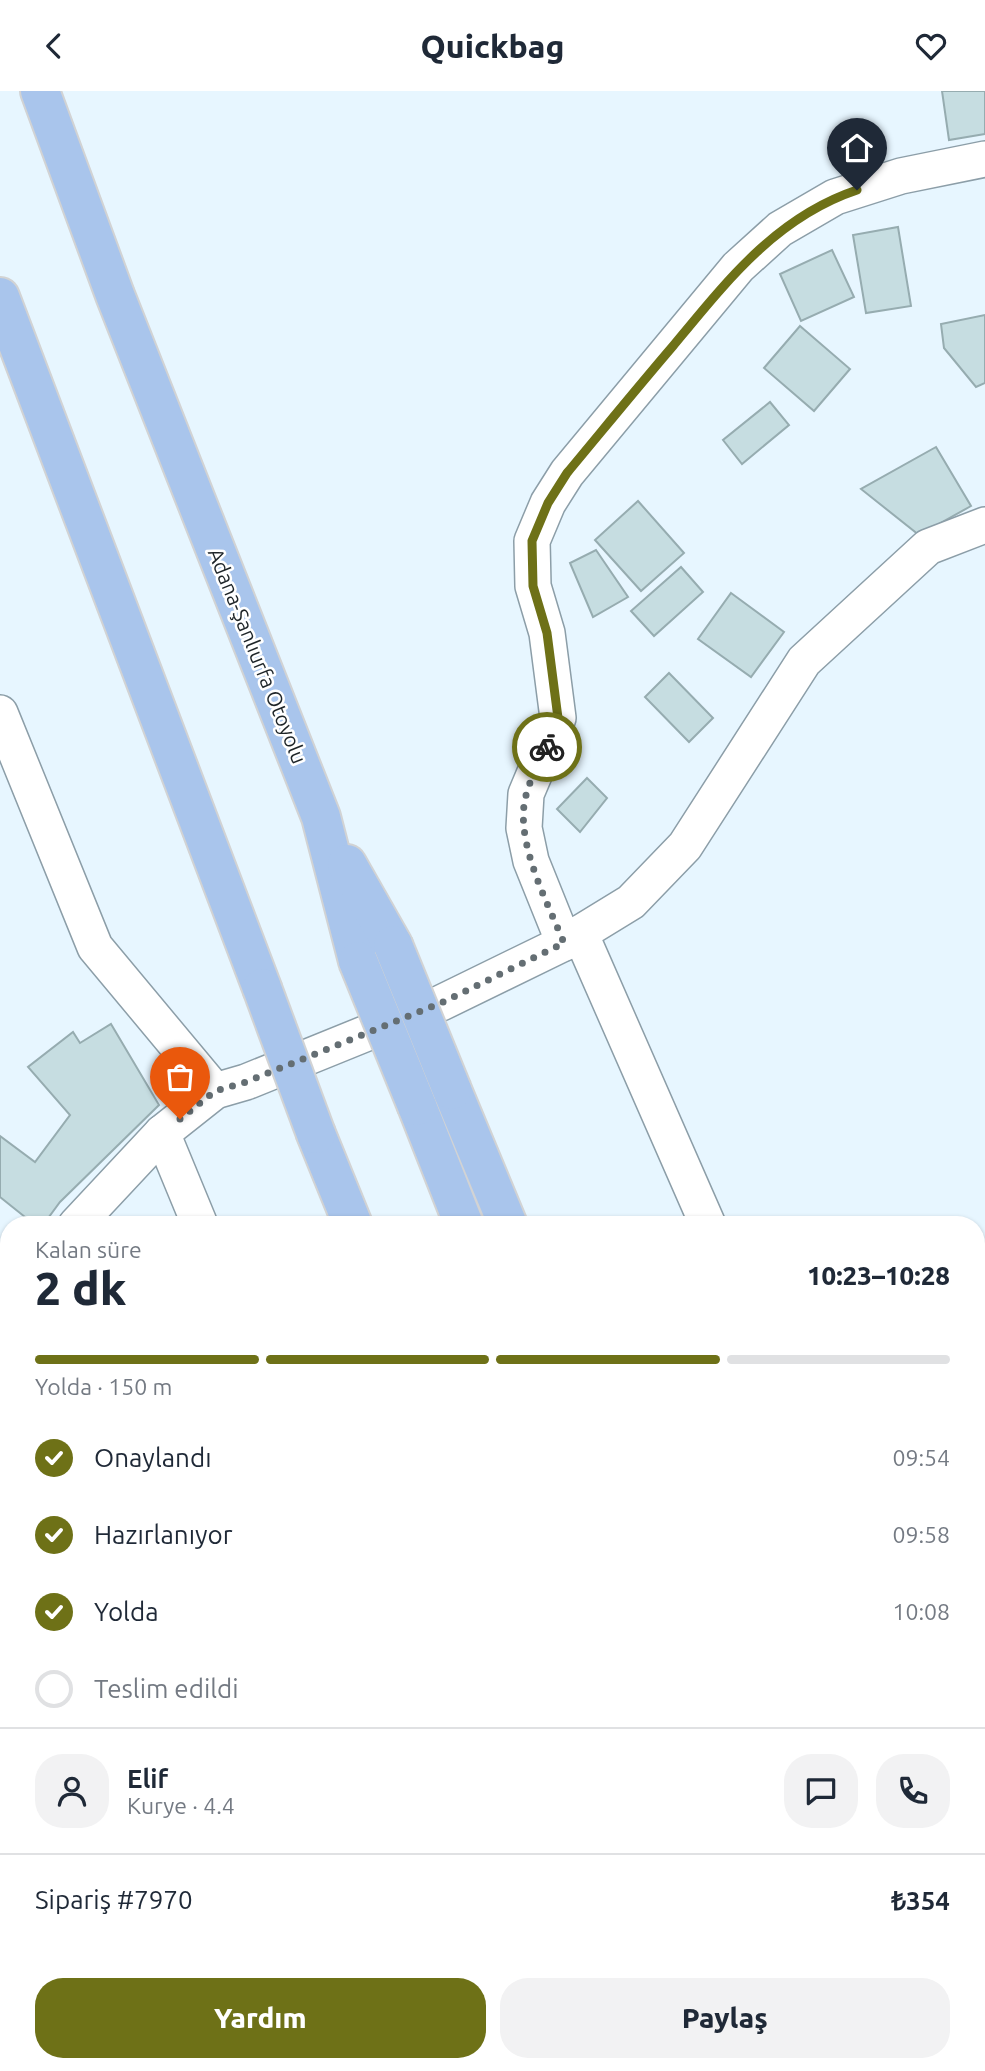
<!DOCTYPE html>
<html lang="tr">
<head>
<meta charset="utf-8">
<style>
	:root { --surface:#fff; --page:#f2f2f3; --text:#1f2937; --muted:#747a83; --line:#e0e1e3; --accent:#6e7117 }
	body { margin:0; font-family:Ubuntu,sans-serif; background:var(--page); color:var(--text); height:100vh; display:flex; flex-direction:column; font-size:26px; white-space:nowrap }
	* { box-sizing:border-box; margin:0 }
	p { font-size:23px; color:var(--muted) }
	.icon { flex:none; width:38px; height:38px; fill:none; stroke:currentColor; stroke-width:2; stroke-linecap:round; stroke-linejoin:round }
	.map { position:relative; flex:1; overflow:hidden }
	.drawer { position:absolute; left:0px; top:1125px; width:985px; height:856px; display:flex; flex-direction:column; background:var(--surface); border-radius:28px 28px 0 0; box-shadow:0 2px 5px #0004 }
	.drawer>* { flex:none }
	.pin { position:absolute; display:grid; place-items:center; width:60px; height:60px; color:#fff; margin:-72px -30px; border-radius:50% 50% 50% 0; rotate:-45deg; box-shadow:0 0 7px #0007 }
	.pin .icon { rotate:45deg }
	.courier { position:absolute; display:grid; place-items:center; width:70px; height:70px; margin:-35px; border:5px solid #6e7117; border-radius:50%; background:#fff; color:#222; box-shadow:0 2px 9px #0007 }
	.overview em { font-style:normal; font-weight:800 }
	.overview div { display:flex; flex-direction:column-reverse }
	.overview { display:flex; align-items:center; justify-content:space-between; height:119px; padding:0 35px }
	h1 { font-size:46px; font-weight:800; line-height:52px }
	.bar { display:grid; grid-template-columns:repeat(4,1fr); gap:10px 7px; align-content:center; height:84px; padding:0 35px }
	.bar i { height:9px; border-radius:5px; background:var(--line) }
	.bar .current { background:var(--accent) }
	.bar p { grid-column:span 4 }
	.line { display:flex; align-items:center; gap:18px; padding:0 35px; border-top:2px solid var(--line) }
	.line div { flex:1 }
	.round { display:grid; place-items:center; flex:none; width:74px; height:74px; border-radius:28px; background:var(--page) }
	ol { padding:0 35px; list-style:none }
	li { display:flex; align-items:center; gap:21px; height:77px }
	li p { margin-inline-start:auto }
	li .icon { padding:7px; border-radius:50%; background:var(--accent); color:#fff; stroke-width:4 }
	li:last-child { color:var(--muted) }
	li i { width:38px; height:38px; border:4px solid var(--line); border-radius:50% }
	.primary-button { display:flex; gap:14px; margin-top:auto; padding:14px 35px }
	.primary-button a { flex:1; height:80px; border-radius:28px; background:var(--accent); color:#fff; font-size:28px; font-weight:800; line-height:80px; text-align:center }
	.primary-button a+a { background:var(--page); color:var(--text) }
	header { display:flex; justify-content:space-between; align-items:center; height:91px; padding:0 35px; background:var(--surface); font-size:32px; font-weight:800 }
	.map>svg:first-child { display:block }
	.building { fill:#c6dde1; stroke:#96acb0; stroke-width:2 }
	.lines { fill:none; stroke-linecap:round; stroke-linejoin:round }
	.minor-casing { stroke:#8c9ea8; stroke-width:38 }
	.highway-casing { stroke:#d2d3d4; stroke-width:42 }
	.minor { stroke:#fff; stroke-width:35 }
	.highway { stroke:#a9c5ec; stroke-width:38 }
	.highway-bridge-casing { stroke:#d2d3d4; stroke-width:42; stroke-linecap:butt }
	.highway-bridge { stroke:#a9c5ec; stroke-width:38 }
	.done { stroke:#646e73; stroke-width:7; stroke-dasharray:0 12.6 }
	.route { stroke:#6e7117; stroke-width:9 }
	.labels { text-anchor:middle; stroke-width:5; stroke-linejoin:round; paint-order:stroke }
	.street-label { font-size:21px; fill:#1d2428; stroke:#fff }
</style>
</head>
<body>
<header><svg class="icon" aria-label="back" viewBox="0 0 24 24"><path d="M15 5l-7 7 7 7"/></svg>Quickbag<svg class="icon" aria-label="heart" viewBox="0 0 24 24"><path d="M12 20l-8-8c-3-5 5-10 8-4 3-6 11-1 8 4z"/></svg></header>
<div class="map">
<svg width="985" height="1980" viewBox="0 0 985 1980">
	<rect width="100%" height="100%" fill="#e7f6ff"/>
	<g class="building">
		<path d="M942,0H985V43L949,49Z"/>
		<path d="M898,136L911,215L866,222L853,144Z"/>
		<path d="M832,159L854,206L801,230L780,183Z"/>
		<path d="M985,224V292L976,296L944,257L941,233Z"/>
		<path d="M800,235L850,278L814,320L764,277Z"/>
		<path d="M770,311L789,334L742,373L723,349Z"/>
		<path d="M936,356L971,415L919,444L861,398Z"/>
		<path d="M638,410L684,462L641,500L595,449Z"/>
		<path d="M596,459L628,506L593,526L570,472Z"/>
		<path d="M681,476L703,501L654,545L631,520Z"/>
		<path d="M731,502L784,541L751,586L698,548Z"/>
		<path d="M669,582L713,627L689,651L645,606Z"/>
		<path d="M587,687L607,707L580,741L557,718Z"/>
		<path d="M111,933L159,1014L60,1111L43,1134H35L0,1106V1045L35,1071L70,1024L28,976L73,941L80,952Z"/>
		<path d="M976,1223L985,1241V1284L976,1288Z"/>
		<path d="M9,1380V1487L0,1466V1383Z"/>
		<path d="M253,1972H356L336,1980H234Z"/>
	</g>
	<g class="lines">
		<g class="minor-casing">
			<g id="minor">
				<path d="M0,622L95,856L215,1000"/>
				<path d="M580,842L708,1134"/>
				<path d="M564,852L531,770L524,737L526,703L558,627L547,542L533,495L532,450L548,412L567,382L738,176L780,138L835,106L901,85L985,68"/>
				<path d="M162,1042L200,1134"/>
				<path d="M76,1134L162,1042L215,1000L246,991L441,912L564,852L631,811L685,755L804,570L928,456L985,434"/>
				<path d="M0,1215L9,1205"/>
				<path d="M976,1324L985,1319"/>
				<path d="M976,1447L985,1443"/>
				<path d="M538,1972L542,1980"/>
			</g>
		</g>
		<g class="highway-casing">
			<g id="highway">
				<path d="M40,0L115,204L321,726L358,870"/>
				<path d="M0,206L262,897"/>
				<path d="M347,773L393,854"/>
				<path d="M452,999L508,1134"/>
				<path d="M417,1015L464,1134"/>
				<path d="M316,1043L353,1134"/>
				<path d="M698,1972L701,1980"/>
				<path d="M810,1972L813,1980"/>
				<path d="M861,1972L865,1980"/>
			</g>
		</g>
		<use href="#minor" class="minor"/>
		<use href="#highway" class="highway"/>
		<g class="highway-bridge-casing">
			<g id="highway-bridge">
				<path d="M393,854L452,999"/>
				<path d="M358,870L417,1015"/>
				<path d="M262,897L316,1043"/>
			</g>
		</g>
		<use href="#highway-bridge" class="highway-bridge"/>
	</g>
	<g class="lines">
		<path class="done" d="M180,1028L215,1000L246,991L441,912L564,852C547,810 512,746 527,701C531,685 541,671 547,656"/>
		<path class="route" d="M547,656L558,627L547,542L533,495L532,450L548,412L567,382C602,340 637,297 673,255C726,191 776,126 857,99"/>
	</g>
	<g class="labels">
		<g class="street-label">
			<text transform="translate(257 565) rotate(68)" y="7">Adana-Şanlıurfa Otoyolu</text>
		</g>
	</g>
</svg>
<div class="pin" style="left:180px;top:1028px;background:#ea580c"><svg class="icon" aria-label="bag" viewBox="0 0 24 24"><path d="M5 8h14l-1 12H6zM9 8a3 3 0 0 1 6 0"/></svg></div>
<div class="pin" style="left:857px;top:99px;background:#1f2937"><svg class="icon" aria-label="home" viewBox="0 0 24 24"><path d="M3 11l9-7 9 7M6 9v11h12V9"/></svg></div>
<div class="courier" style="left:547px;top:656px"><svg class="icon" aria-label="bike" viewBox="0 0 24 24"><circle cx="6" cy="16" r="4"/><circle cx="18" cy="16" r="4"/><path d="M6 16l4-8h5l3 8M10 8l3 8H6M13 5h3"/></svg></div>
<section class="drawer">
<div class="overview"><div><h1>2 dk</h1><p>Kalan süre</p></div><em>10:23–10:28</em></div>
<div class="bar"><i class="current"></i><i class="current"></i><i class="current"></i><i></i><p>Yolda · 150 m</p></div>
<ol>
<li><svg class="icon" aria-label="check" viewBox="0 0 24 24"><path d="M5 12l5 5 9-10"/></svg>Onaylandı<p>09:54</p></li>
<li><svg class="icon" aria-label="check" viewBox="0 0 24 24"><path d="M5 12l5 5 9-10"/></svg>Hazırlanıyor<p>09:58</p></li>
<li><svg class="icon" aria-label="check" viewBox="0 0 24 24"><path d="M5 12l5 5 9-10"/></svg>Yolda<p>10:08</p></li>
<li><i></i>Teslim edildi</li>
</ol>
<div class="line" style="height:126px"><a class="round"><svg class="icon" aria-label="person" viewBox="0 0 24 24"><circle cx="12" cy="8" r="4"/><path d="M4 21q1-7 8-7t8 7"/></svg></a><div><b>Elif</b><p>Kurye · 4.4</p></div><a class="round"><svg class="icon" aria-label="chat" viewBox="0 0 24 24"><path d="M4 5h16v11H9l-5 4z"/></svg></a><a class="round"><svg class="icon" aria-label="phone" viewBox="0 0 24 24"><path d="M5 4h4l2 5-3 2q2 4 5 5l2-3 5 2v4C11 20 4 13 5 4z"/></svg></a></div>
<div class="line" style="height:91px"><div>Sipariş #7970</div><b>₺354</b></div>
<div class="primary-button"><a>Yardım</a><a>Paylaş</a></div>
</section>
</div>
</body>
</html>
